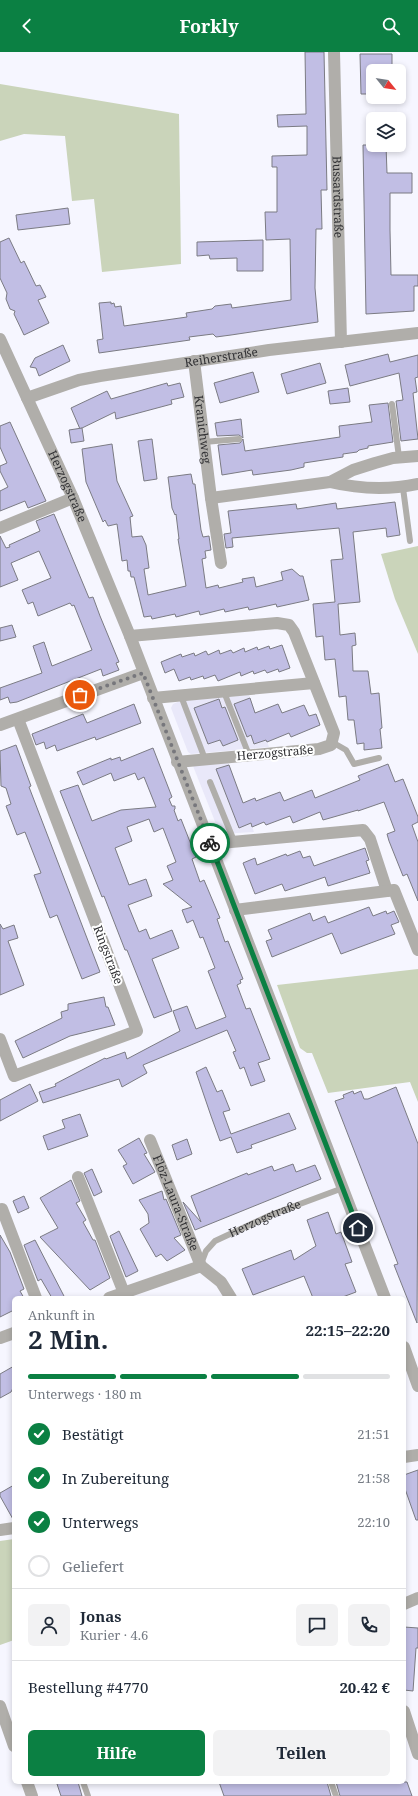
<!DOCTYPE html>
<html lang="de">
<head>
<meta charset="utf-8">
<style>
	:root { --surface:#fff; --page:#f2f2f3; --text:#1f2937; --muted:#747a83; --line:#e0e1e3; --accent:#0b8043 }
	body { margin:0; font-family:"Noto Serif",serif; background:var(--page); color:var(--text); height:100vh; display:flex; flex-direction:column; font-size:15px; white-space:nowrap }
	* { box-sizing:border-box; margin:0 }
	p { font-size:13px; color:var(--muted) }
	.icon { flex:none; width:22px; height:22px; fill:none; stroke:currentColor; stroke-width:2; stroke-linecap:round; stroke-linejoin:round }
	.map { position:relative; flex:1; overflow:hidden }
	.panel { position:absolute; left:12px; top:1244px; width:394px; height:488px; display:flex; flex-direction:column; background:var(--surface); border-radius:6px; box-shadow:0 2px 6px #0003 }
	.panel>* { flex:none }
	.needle { width:26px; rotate:120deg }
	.tools { position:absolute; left:366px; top:12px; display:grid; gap:8px }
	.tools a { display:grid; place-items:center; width:40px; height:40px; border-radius:6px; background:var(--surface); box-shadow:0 2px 6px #0003; font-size:20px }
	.pin { position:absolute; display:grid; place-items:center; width:34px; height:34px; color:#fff; margin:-17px; border:2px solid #fff; border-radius:50%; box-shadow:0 1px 4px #0007 }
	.courier { position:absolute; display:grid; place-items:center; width:40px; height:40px; margin:-20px; border:3px solid #0b8043; border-radius:50%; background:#fff; color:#222; box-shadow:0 1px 5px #0007 }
	.summary em { font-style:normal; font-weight:700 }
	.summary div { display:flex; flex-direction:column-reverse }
	.summary { display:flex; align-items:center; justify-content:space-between; height:68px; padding:0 16px }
	h1 { font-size:26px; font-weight:700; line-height:30px }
	.bar { display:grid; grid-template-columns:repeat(4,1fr); gap:6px 4px; align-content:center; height:48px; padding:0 16px }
	.bar i { height:5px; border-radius:3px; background:var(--line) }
	.bar .active { background:var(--accent) }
	.bar p { grid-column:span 4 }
	.line { display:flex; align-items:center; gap:10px; padding:0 16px; border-top:1px solid var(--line) }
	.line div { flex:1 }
	.round { display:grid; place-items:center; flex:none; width:42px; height:42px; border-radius:6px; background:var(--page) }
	ol { padding:0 16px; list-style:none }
	li { display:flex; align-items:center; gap:12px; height:44px }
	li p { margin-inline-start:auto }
	li .icon { padding:4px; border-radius:50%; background:var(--accent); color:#fff; stroke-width:4 }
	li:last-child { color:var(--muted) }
	li i { width:22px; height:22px; border:2px solid var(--line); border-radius:50% }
	.primary-button { display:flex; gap:8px; margin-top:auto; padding:8px 16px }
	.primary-button a { flex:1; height:46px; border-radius:6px; background:var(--accent); color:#fff; font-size:16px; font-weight:700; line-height:46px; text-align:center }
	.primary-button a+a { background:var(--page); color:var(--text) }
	header { display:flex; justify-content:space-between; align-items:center; height:52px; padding:0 16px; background:var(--accent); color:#fff; font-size:18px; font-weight:700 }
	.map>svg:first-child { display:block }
	.built { fill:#e9e8f9 }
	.green { fill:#cad4ba }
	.building { fill:#c1bee4; stroke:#7b7b83 }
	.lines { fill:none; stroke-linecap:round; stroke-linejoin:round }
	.lane { stroke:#b0aeaa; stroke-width:6 }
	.street { stroke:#b0aeaa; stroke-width:12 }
	.done { stroke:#77777c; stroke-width:4; stroke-dasharray:0 7.2 }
	.route { stroke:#0b8043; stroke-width:5 }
	.labels { text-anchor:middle; stroke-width:4; stroke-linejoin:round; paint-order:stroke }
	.street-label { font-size:12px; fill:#323235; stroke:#fff }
</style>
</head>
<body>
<header><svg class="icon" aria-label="back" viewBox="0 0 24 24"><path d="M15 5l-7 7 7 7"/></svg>Forkly<svg class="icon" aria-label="search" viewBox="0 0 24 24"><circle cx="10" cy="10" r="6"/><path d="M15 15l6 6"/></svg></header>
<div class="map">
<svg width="418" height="1744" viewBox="0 0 418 1744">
	<rect width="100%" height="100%" fill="#f6f6ff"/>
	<g class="built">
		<path d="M249,643L269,695L191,702L188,700L171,656L173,652L180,649Z"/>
		<path d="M228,710L254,780L220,782L193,714Z"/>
	</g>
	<g class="green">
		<path d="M0,32L179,62L181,212L102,220L94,147L72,149L65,84L24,82L0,89Z"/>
		<path d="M418,494V602L395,547L381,502Z"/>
		<path d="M418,917V1050L410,1030L328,1041L312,1001H307L300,996L277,933Z"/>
		<path d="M14,1487V1588L0,1593V1489Z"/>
	</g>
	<g class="building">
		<path d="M305,0H324L327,138H321L322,177H316L315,236L318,270L231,283L216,285L213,282L189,285L190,288L99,301L97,288L103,287L99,251L111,250V252L114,251L115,255L121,254L124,274L187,265L186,261L212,257L215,254L231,252L232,256L291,248L290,187L266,188L265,160H277V115H272V104L307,103V74L278,75L277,63L306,62Z"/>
		<path d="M360,2H392V19H373V42H361Z"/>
		<path d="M363,93H386L387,121H412V141H390V178L391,223H418V234H414V259L366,262Z"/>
		<path d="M68,156L70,172L18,178L16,163Z"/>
		<path d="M9,186L21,211L24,209L36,234L40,233L46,245L38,248L49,271L24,283L14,262L15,259L10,257L6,247L7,241L0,226V190Z"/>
		<path d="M263,188V219H237V206L210,207L209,203L197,204V190Z"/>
		<path d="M63,293L70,309L39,324L36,316L30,315L35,306Z"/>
		<path d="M388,302L390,310L418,303V325L415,326L417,340L413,341L418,387L401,389L396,349L403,348L399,321L350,334L345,313Z"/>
		<path d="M320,311L326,331L287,342L281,322Z"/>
		<path d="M253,320L259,340L220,351L214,331Z"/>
		<path d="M167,331L168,334L180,331L184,345L171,348L172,352L116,367L115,360L80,377L71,356L107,339L111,347Z"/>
		<path d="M348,336L350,350L330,352L328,339Z"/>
		<path d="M388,351L393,390L368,394V396L359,398L357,400L343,402V405L304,411V415L291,418L253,423L252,418L222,423L218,393L240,391L243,387L245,399L340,385L339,374L372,370L369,353Z"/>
		<path d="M241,367L243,386L239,383L217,384L215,371Z"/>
		<path d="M10,370L46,449L28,456L25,449L0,459V439L8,435L0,419V414L7,411L0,395V374Z"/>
		<path d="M82,376L84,389L71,391L69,378Z"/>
		<path d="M152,387L157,427L144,429L138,389Z"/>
		<path d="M112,392L117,429L133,464L130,465L132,485L142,484L146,493L149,516L144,517L148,543L186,534L178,487H179L176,462L175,463L172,456L168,425L191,422L193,432H195L201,478L203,485L209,484L211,498L205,499L206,506L202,507L206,536L218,533L219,536L243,530L242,527L254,525L256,535L283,528L281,520L292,517L300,524H303L309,548L277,555L276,552L249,558L248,555L225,560L224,557L200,563L199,559L176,565L175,562L152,567L151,564L144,565L134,525H131L130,519H128L127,508L122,509L117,472L108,474L105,468L103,470L86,430L82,397Z"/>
		<path d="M395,450L400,483L387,485L386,476L353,480L360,550L338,552L340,583L355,581L356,593L352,594L353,619H368L371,642L379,641L382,676L380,677L382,696L364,698V691L357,692L354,668H348L346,644L339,645L335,607L325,608L323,584L316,585L313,552L335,550L331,508L343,507L339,476L232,486L233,495L226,496L224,482L231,481L228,459L296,452L297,457L336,451L337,457Z"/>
		<path d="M54,462L89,546L93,545L100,564L119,610L116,611L119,618L103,624L101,617L17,650L10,651L8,645L0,648V636L42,621L33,594L44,590L52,614L92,598L74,553L72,554L70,551L38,564L33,550L28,552L22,538L51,526L39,499L11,511L18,528L0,535V484L6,496L10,495L9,493L40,479L36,469Z"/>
		<path d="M12,573L16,585L0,589V576Z"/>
		<path d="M282,593L290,616L279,620L278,617L267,621L265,618L254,622L253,619L241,624L240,620L218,629L215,623L204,627L203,624L191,628L190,625L179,629L174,617L165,621L161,610L181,602L182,605L194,601L195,604L206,599L208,603L219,598L220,602L231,598L233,601L244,596L245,600L257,595L258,598L269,594L270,597Z"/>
		<path d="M250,646L255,661L278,652L282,661L304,653L309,664L316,662L320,673L291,685L289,681L267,690L266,688L254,692L251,683L247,685L234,652Z"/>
		<path d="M219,647L222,656L225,655L238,688L223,694L220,688L208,692L194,656Z"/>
		<path d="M134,652L141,671L96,688L95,685L57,699L55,693L46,697L44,690L36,693L32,682L83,662L87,671Z"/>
		<path d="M16,693L31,734L29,735L100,920L82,927L57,863L50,866L34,823L41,821L25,780L17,783L6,754L11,752L6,736L1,734L0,699Z"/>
		<path d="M153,696L172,745L169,747L172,754H175V757L174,758L178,769L181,767L196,805L192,807L200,830L204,828L220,866L217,867L225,890L228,889L243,927L240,928L241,931L237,933L246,957L250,956L270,1007L258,1011L265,1029L251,1034L244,1015L240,1017L233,1000L236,999L227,978L143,1013L147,1021L122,1035L119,1027L43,1051L39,1040L56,1034L55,1032L105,1006L106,1007L125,1000L127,1007L180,979L173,959L187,954L196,977L226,965L208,919L215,916L203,885L200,886L193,868L187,871L182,858L192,855L163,832L173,828L167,814L176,810L163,776L154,780L149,767L127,775L132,789L115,796L129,833L146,827L152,844L128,853L139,880L146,877L150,887L172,878L179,896L152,907L172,959L154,966L127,898H125L104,844L102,845L60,739L78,733L92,769L121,758L156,755L144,725L138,728L135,721L114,729L111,721L83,733L77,720L111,706V708L120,705L121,709Z"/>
		<path d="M388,712L395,730L403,727L418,765V770L412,773L418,790V849L407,822L403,824L389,789L387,782L395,779L384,750L358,759V758L323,768L320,760L293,771L290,764L266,773L264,770L252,775L251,771L239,776L216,717L229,713L243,751L255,746L256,749L280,740L284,749L312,738L315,746L360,728L358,724Z"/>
		<path d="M365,796L369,808L366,809L370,821L328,834L325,825L285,839L282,832L255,842L243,811L255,806L257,813L286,802L287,804L300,799L303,806L310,804L314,814Z"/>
		<path d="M369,855L373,864L386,859L387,862L394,859L399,870L391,873L395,882L341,902L332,881L272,905L266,889L272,887L268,878L310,861L313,869L325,864L328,871Z"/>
		<path d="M0,872L3,877L14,873L18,886L8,889L24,933L0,943Z"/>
		<path d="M104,945L106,955H108L115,973L70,984L23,1006L15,989L62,966L61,960L68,958V952Z"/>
		<path d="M206,1015L217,1040L222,1038L230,1058L223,1060L231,1082L289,1061L296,1077L251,1093L252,1096L237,1101L231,1085L220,1089L211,1064L196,1020Z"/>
		<path d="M30,1032L38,1049L0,1069V1048Z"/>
		<path d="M396,1035L418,1092L417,1271L394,1213L398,1212L335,1049L344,1046L343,1043L353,1039L354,1042L361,1039L364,1047H368Z"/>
		<path d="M80,1062L88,1084L48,1098L43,1084L65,1076L62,1068Z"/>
		<path d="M139,1086L147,1101L144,1102L155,1120L133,1132L123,1114L127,1112L118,1098Z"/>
		<path d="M187,1087L192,1102L177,1108L172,1093Z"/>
		<path d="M293,1112L296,1120L315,1113L321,1127L195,1178L183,1150L201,1170L191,1144L247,1121L248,1123L272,1114L274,1119Z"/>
		<path d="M92,1117L102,1140L94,1144L84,1121Z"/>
		<path d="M71,1128L80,1149L76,1151L86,1168L83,1170L93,1188H95L110,1226L90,1238L40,1185L58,1176L40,1146Z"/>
		<path d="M162,1139L164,1148L166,1147L181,1183L174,1186L185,1198L167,1209L161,1202L156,1205L140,1177L149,1171L148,1162L139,1148Z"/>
		<path d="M24,1144L29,1156L18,1161L13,1149Z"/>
		<path d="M328,1160L336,1182L341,1180L352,1210L345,1212L356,1240L340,1246H313L304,1224L253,1243L242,1217L291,1198L294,1208L316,1194L307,1168Z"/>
		<path d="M119,1179L138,1219L126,1225L110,1184Z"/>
		<path d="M0,1183L10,1200L24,1237L20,1239L24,1246H14V1258L0,1265Z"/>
		<path d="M35,1188L65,1246H52L41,1227L38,1229L24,1193Z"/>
		<path d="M14,1314V1334L11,1340L0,1346V1322Z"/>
		<path d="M418,1418V1468H416L404,1434V1423Z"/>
		<path d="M14,1433V1469L0,1444V1441Z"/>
		<path d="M404,1575L418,1576V1596H416L413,1639L404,1638Z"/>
		<path d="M64,1730H78L82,1744H61L57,1732Z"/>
		<path d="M219,1730H327L331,1744H224Z"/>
		<path d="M336,1730H407L412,1744H340Z"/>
	</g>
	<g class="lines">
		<g class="lane">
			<path d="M392,352L399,405"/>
			<path d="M204,390L239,387"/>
			<path d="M403,436L410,489"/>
			<path d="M224,640L249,703"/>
			<path d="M181,644L205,707"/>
			<path d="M332,690L346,698L354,712L379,706"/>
			<path d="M210,730L234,789"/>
			<path id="s1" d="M201,1212L206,1199L215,1189L273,1162L343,1136"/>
			<path d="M83,1730L88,1744"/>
			<path d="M331,1730L336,1744"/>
		</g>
		<g class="street">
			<path id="s2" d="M334,0L341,290"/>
			<path id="s3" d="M0,287L73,446L130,584L385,1246"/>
			<path id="s4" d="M194,309L211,446"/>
			<path id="s5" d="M27,346L79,328L100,324L269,298L418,281"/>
			<path d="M330,430C359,437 389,438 418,432"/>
			<path d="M0,476L73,446"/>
			<path d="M221,511L211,446L330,430L353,418L375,411L393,406L418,404"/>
			<path d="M130,584L277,571L289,573L294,580L334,681L331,693L319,697L177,710"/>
			<path d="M153,646L314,631"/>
			<path d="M0,673L143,621"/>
			<path d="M210,792L363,778L370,787L387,839L394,838L418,898"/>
			<path d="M235,858L387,839"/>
			<path d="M0,987L14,1024L137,979L18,667"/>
			<path id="s6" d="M150,1088L201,1214"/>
			<path d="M78,1125L124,1241"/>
			<path d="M2,1157L36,1246"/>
			<path d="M109,1246L201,1214L221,1230L231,1246"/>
			<path d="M0,1286L14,1281"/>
			<path d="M404,1295L418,1334"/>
			<path d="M404,1405L418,1403"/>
			<path d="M0,1478L14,1476"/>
			<path d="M404,1552L418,1546"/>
			<path d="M0,1654L14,1694"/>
			<path d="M404,1659L418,1702"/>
			<path d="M27,1730L32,1744"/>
		</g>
	</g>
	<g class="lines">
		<path class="done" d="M80,643L143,621L210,791"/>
		<path class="route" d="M210,791L358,1176"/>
	</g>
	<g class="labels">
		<g class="street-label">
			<text dy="4" stroke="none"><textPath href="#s2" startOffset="145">Bussardstraße</textPath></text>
			<text dy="4" stroke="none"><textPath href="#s5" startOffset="199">Reiherstraße</textPath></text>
			<text dy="4" stroke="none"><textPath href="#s4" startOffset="69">Kranichweg</textPath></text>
			<text dy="4" stroke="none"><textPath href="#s3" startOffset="162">Herzogstraße</textPath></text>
			<text transform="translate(275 701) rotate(-5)" y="4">Herzogstraße</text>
			<text transform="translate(108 903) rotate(69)" y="4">Ringstraße</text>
			<text dy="4" stroke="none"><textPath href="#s6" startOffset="68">Flöz-Laura-Straße</textPath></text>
			<text dy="4" stroke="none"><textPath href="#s1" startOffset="82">Herzogstraße</textPath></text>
		</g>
	</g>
</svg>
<div class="tools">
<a><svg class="needle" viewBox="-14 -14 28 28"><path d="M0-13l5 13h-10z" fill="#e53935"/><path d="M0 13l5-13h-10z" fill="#747a83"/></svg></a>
<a><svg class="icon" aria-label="layers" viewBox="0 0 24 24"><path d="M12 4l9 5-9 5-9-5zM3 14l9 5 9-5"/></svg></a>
</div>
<div class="pin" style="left:80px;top:643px;background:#ea580c"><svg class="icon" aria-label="bag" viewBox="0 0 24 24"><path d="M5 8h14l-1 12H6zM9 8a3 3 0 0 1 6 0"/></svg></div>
<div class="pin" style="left:358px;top:1176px;background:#1f2937"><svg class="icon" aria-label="home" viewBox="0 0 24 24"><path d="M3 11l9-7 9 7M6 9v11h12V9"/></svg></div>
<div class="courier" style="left:210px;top:791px"><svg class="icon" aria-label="bike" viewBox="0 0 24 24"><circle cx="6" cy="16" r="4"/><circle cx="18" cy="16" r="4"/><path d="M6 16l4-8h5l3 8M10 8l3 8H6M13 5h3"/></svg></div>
<section class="panel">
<div class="summary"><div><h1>2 Min.</h1><p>Ankunft in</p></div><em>22:15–22:20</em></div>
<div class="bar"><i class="active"></i><i class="active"></i><i class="active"></i><i></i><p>Unterwegs · 180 m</p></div>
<ol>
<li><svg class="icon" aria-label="check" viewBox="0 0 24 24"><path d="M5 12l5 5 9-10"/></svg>Bestätigt<p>21:51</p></li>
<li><svg class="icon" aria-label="check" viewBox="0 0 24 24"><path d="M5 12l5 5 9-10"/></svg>In Zubereitung<p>21:58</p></li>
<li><svg class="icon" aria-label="check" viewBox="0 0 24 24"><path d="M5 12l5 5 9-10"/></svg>Unterwegs<p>22:10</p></li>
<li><i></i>Geliefert</li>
</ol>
<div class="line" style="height:72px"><a class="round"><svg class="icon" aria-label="person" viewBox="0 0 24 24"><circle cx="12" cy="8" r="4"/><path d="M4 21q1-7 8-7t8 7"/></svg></a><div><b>Jonas</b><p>Kurier · 4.6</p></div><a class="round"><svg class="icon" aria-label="chat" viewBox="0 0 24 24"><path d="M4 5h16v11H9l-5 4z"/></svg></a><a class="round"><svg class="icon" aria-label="phone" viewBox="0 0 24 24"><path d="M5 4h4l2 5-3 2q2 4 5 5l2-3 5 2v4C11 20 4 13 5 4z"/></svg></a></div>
<div class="line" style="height:52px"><div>Bestellung #4770</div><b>20.42 €</b></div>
<div class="primary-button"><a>Hilfe</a><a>Teilen</a></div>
</section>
</div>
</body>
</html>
